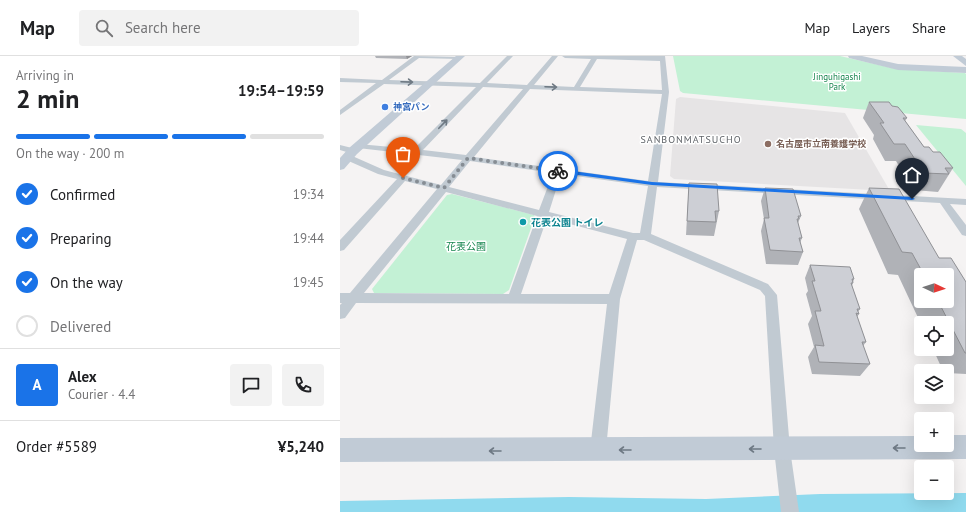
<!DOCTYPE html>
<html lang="en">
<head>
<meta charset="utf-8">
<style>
	:root { --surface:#fff; --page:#f2f2f2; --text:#202124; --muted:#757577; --line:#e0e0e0; --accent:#1a73e8 }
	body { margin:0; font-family:"PT Sans","Noto Sans JP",sans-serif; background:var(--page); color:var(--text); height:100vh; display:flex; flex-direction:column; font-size:15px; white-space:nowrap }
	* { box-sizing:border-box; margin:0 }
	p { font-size:13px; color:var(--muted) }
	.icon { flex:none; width:22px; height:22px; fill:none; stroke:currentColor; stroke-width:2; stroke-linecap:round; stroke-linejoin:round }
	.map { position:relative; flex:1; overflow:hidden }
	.side { display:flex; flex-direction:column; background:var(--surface); width:340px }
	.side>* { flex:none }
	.needle { width:26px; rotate:94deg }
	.buttons { position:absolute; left:574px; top:212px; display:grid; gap:8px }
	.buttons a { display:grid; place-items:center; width:40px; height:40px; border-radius:4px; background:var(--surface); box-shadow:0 4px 16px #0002; font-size:20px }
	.pin { position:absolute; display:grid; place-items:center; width:34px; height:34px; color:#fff; margin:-41px -17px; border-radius:50% 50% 50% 0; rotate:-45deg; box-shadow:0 0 4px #0007 }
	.pin .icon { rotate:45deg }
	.courier { position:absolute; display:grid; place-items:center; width:40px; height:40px; margin:-20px; border:3px solid #1a73e8; border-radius:50%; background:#fff; color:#222; box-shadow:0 1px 5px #0007 }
	.overview em { font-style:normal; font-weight:700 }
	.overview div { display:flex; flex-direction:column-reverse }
	.overview { display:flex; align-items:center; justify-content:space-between; height:68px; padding:0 16px }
	h1 { font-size:26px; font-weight:700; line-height:30px }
	.bar { display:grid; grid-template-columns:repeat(4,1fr); gap:6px 4px; align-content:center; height:48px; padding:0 16px }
	.bar i { height:5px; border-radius:3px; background:var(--line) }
	.bar .on { background:var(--accent) }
	.bar p { grid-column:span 4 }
	.line { display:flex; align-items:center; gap:10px; padding:0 16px; border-top:1px solid var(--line) }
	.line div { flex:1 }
	.round { display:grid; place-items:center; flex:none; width:42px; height:42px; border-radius:4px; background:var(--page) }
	ol { padding:0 16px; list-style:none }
	li { display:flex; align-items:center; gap:12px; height:44px }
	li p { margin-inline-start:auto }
	li .icon { padding:4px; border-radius:50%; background:var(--accent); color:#fff; stroke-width:4 }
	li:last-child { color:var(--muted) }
	li i { width:22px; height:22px; border:2px solid var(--line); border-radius:50% }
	header { display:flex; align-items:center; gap:24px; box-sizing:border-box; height:56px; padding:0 20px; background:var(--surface); border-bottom:1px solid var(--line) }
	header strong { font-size:19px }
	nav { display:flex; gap:22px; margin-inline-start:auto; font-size:14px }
	.search { width:280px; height:36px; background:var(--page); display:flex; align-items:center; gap:10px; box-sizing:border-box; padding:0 14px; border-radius:4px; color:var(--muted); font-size:15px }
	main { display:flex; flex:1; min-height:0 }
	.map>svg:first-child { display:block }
	.education { fill:#e6e4e5 }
	.green { fill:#c3f1d5 }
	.water { fill:#90daee }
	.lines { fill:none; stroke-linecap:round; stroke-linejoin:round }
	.street { fill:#c1cad2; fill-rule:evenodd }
	.secondary { fill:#c1cbd6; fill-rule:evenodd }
	.wall { fill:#b0b2b7; fill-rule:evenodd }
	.shaded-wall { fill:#909195 }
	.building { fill:#cdcfd5; stroke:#909195 }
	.oneway { stroke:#6e7983 }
	.oneway2 { stroke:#6e7984 }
	.route { fill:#1a73e8 }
	.done { stroke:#868d94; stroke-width:4; stroke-dasharray:0 7.2 }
	.shop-dot { fill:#3f7fe0; stroke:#fff; stroke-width:1.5 }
	.education-dot { fill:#8d6e63; stroke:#fff; stroke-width:1.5 }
	.culture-dot { fill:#0f9aa8; stroke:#fff; stroke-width:1.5 }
	.labels { text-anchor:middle; stroke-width:3; stroke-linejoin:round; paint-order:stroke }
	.far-park-label { font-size:9px; fill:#17864f; stroke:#fff }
	.far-shop-label { font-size:9px; font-weight:bold; fill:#366cbe; stroke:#fff; text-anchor:start }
	.far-education-label { font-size:9px; font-weight:bold; fill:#785e54; stroke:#fff; text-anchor:start }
	.far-quarter-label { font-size:10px; letter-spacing:1px; fill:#5f6368; stroke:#fff }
	.culture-label { font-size:10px; font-weight:bold; fill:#0d838f; stroke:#fff; text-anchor:start }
	.park-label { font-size:10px; fill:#17864f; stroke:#fff }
</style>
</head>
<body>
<header>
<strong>Map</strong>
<div class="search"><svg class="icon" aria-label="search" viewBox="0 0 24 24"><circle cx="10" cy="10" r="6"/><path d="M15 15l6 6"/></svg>Search here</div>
<nav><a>Map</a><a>Layers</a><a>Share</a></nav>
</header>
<main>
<section class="side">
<div class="overview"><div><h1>2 min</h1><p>Arriving in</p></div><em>19:54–19:59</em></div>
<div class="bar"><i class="on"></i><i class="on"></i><i class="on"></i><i></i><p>On the way · 200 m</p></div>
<ol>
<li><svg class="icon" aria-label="check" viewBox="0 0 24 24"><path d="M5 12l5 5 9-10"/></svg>Confirmed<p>19:34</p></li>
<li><svg class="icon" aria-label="check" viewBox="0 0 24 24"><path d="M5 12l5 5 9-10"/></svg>Preparing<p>19:44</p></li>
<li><svg class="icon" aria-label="check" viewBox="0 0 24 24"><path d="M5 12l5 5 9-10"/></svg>On the way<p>19:45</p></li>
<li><i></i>Delivered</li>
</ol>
<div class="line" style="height:72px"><b class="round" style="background:var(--accent);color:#fff">A</b><div><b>Alex</b><p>Courier · 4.4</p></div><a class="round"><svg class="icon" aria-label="chat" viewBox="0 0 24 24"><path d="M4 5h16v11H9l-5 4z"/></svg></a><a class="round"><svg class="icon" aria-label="phone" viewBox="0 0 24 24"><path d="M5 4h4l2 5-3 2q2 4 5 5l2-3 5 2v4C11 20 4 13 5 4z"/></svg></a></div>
<div class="line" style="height:52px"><div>Order #5589</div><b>¥5,240</b></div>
</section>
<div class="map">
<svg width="626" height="456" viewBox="0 0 626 456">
	<rect width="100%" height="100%" fill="#f5f3f3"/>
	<path class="education" d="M340,41L505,57L550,135L334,123L330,120L336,43Z"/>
	<g class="green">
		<path d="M333,0H500L556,13L625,17L626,18V63L343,37L340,35Z"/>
		<path d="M576,69L621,73L626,77V130Z"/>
		<path d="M112,138L194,159L195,161L169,234L163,238L34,237L32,233L107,139Z"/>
	</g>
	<path class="water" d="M626,437V456H0V445L229,441L366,443L480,438Z"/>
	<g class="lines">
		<g class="street">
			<path d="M74,0L122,1L119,3L79,2L49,24L140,27L167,0H173L147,27L187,29L212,0H218L194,29L234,31L251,3L225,2L222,0H325L329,36L318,126L626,143V149L610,148L626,169V180L622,179L600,147L317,131L311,178L428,228L437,239L450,393L459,456H441L434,393L425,240L420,234L304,184H297L280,243L266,394L264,400L258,402L252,400L250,394L267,248L16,247L5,262L0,263V249L2,247H0V237H10L97,133L65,125L4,194L0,195V184L57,123L38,118L4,103L3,101L4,99H10L44,114L101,129L122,104L18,92L14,90L18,88L74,93L136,31L44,28L0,59V54L36,27L0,26V22L42,24ZM257,3L320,5L322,34L240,31ZM143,31L183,33L126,99L83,94ZM190,33L322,38L308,125L134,101ZM130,105L213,117L199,154L109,131ZM221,118L308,130L300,177H293L209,156ZM106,136L197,160L169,238L24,237ZM207,162L287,183L269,238H181Z"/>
			<path d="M0,89L16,93L17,95L13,98L0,94Z"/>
		</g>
		<g class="secondary">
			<path d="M116,0H125L17,98L4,113L0,114V102L9,92Z"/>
			<path d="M508,0H522L558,8L626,11V17L558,14L509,2Z"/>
			<path d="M613,0H622L626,3V10Z"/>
			<path d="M607,379H626V403L0,406V382L581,380V389H607Z"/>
		</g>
	</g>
	<g class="wall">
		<path d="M35,0H72L67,3L36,2Z"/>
		<path d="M529,46L552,50L567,62L565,65L584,91L593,96L613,112L598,136L574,134L556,105H545L533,83L534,79L523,62Z"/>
		<path d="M349,127L379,155L374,180L346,179Z"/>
		<path d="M425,132L461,160L458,167L462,182L460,187L463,196L458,209L426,208L421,175L424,163L421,145Z"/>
		<path d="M529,132L599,202L626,226V318L607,317V315H603L593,293H607V267H581V268L558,219L548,218L519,153ZM581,219H607V245H581Z"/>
		<path d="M470,209L514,223L512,230L520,253L518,256L519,258L517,261L526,286L523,290L530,308L520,320L472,318L468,301L474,291L468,268L472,260L466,238L468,235L465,222Z"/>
	</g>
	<path class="shaded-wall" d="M66,0H72L67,3Z"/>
	<g class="building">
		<path d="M529,46H549L552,50L558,51L567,62H563L584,91H589L593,96H600L613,112H605L609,118L584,117L565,88H554L540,67H544Z"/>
		<path d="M349,127L377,128L379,155H375L376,166L347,165Z"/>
		<path d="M425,132L453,133L461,160H458L459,163H457L462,182H459L463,196L430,194L424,162H429Z"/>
		<path d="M529,132L559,133L599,202H611L626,226V297H625L598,245H607V219H584L572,197L562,196Z"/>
		<path d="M470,209L510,211L514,223H512L513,227H511L520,253H517L519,258L516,257L526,286H522L530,308L479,306L475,289L484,290L475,255H481L472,225H475Z"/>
	</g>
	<defs><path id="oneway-shaft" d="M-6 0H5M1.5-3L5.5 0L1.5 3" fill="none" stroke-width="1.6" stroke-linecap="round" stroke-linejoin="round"/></defs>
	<g class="oneway">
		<use href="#oneway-shaft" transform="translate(67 26) rotate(2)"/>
		<use href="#oneway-shaft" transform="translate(211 31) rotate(2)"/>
		<use href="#oneway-shaft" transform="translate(103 68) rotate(-46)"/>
	</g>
	<g class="oneway2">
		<use href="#oneway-shaft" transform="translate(559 392) rotate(180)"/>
		<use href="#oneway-shaft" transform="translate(415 393) rotate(180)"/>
		<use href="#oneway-shaft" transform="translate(285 394) rotate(180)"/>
		<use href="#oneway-shaft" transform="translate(155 395) rotate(180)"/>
	</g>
	<path class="route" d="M218,113L312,126L572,141L575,143L572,144L312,129L216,116Z"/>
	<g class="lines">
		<path class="done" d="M63,122L104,132L128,102L218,115"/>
	</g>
	<circle class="shop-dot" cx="45" cy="51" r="4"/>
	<circle class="education-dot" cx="428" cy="88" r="4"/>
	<circle class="culture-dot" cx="183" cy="166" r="4"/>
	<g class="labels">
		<g class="far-park-label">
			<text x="497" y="24">Jinguhigashi<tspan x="497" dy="10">Park</tspan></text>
		</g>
		<g class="far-shop-label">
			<text x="53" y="54">神宮パン</text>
		</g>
		<g class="far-education-label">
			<text x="436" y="91">名古屋市立南養護学校</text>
		</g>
		<g class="far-quarter-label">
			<text x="351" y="87">SANBONMATSUCHO</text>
		</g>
		<g class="culture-label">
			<text x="191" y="170">花表公園 トイレ</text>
		</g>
		<g class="park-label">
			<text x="126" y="194">花表公園</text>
		</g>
	</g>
</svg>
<div class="buttons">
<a><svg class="needle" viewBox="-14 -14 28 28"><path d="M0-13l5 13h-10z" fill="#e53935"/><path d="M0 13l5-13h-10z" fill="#757577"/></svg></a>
<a><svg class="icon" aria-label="locate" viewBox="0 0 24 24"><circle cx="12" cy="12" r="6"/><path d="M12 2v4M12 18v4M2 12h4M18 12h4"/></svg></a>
<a><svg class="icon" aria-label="layers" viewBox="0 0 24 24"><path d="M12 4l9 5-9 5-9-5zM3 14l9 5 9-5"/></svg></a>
<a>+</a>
<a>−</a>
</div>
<div class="pin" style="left:63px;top:122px;background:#ea580c"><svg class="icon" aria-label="bag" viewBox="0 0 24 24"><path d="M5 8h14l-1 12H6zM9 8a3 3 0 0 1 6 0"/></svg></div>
<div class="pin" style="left:572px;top:143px;background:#1f2937"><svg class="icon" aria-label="home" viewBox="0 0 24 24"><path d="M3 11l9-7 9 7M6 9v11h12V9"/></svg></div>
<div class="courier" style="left:218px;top:115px"><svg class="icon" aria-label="bike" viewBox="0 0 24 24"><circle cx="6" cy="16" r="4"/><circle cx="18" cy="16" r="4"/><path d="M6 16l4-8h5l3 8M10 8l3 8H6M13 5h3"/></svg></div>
</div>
</main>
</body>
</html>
